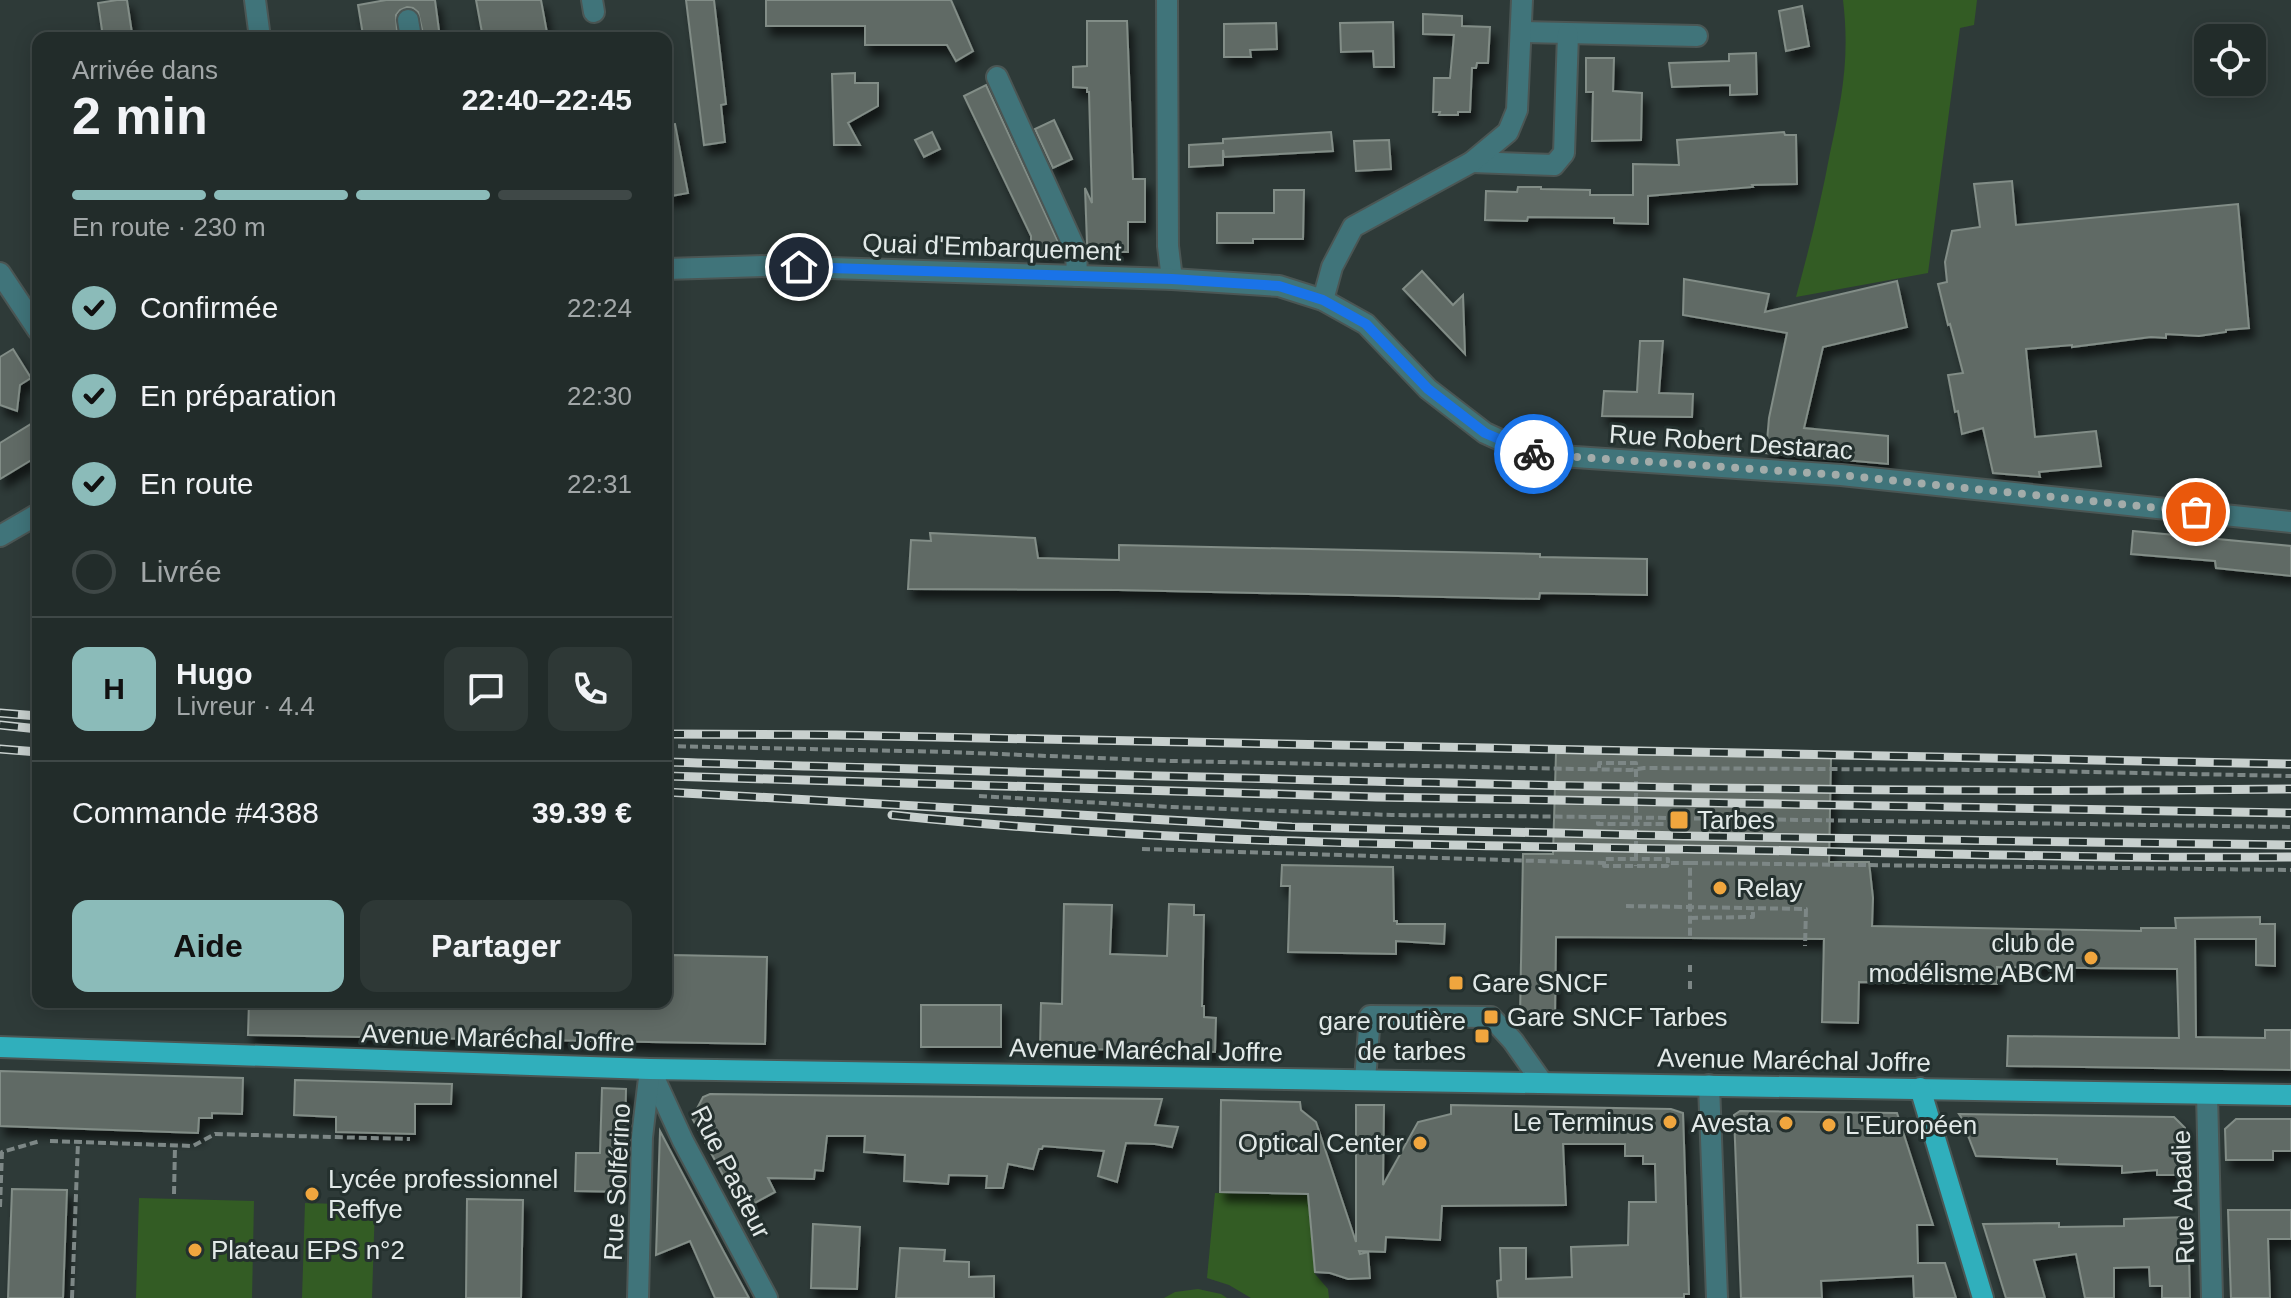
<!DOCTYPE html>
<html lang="fr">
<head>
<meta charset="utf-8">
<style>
	:root { --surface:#222c2a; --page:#2e3836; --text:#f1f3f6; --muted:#a2a7a8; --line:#3f4847; --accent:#8bbbb9 }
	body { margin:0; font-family:Arial,sans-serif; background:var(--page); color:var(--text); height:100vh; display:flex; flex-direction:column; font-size:30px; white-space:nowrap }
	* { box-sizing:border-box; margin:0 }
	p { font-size:26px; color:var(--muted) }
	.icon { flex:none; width:44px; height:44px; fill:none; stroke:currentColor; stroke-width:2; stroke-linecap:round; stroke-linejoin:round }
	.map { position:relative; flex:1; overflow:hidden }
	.drawer { position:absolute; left:32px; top:32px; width:640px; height:976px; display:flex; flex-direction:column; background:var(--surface); border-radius:16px; box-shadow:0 4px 20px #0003,0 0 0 2px var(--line) }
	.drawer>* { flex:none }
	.fabs { position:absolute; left:2194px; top:24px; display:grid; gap:16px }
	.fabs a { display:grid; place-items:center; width:72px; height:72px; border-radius:16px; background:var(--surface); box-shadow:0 4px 20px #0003,0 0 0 2px var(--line); font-size:40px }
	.pin { position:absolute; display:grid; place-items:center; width:68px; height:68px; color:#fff; margin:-34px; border:4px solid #fff; border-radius:50%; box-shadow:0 2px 8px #0007 }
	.courier { position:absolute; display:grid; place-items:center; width:80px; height:80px; margin:-40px; border:6px solid #1a73e8; border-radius:50%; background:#fff; color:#222; box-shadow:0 2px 10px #0007 }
	.head em { font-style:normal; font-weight:700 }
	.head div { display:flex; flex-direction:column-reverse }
	.head { display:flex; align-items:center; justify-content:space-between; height:136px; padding:0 40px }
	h1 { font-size:52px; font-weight:700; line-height:60px }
	.bar { display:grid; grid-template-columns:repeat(4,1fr); gap:12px 8px; align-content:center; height:96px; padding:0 40px }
	.bar i { height:10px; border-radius:6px; background:var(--line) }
	.bar .selected { background:var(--accent) }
	.bar p { grid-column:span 4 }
	.line { display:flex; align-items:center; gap:20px; padding:0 40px; border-top:2px solid var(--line) }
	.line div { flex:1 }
	.round { display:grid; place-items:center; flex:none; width:84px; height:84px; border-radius:16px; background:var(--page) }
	ol { padding:0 40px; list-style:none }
	li { display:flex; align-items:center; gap:24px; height:88px }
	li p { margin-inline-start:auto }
	li .icon { padding:8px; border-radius:50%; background:var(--accent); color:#111; stroke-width:4 }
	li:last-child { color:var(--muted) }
	li i { width:44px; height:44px; border:4px solid var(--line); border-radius:50% }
	.action { display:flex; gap:16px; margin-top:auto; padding:16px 40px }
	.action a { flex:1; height:92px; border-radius:16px; background:var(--accent); color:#111; font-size:32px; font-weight:700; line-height:92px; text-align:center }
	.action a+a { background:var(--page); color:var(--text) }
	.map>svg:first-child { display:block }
	.green { fill:#335c24 }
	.building { fill:#616b65; stroke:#828d87; stroke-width:2; filter:url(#shadow) }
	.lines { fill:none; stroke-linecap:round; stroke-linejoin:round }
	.minor-casing { stroke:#4b5654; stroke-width:24 }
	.major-casing { stroke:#4b5654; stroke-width:24 }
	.path { stroke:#7d8786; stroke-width:4; stroke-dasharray:8 4; stroke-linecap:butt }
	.minor { stroke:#40747a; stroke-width:20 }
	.major { stroke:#30afbc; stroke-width:20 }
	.rail-casing { stroke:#c8d0ce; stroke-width:9 }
	.rail { stroke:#24302e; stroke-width:6; stroke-dasharray:18; stroke-linecap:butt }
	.done { stroke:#a3acaa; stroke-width:8; stroke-dasharray:0 14.4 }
	.route { stroke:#1a73e8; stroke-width:10 }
	.poi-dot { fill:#f0a63e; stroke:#24302e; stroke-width:3 }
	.labels { text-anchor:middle; stroke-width:6; stroke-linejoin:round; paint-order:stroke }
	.street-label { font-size:26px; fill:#e2e9e8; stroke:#24302e }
	.poi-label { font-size:26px; fill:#e2e9e8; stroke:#24302e; text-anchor:start }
</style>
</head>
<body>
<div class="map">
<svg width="2291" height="1298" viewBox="0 0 2291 1298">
	<defs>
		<filter id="shadow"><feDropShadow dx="5" dy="9" stdDeviation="4" flood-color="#0009"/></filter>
	</defs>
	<rect width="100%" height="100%" fill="#2e3a38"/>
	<g class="green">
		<path d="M1843,0H1977L1974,25L1960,28L1928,273L1796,297C1809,249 1821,202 1830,153C1842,97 1850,58 1843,0Z"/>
		<path d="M1215,1193L1308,1195L1315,1274L1328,1289L1329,1298H1251L1229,1285L1207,1278Z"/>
		<path d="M139,1198L254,1201L252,1298H136Z"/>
		<path d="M305,1203L375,1205L372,1298H302Z"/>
		<path d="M1198,1289L1221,1294L1227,1298H1164L1175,1292Z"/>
	</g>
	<g class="building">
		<path d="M117,0H127L132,33L103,37L98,3Z"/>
		<path d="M386,0H435L440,38H424L418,12L413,8L407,7L400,10L396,15L397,31L363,35L358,5Z"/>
		<path d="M476,0H541L548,38H483Z"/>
		<path d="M686,0H714L726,104L721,105L725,142L704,145Z"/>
		<path d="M766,0H951L973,51L956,61L947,45H865V26H766Z"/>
		<path d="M1802,6L1809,46L1786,51L1779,11Z"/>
		<path d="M1423,14L1462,16V26L1490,27L1488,63H1477L1476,68H1472L1470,112H1458V115H1439L1440,112H1433L1434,78H1450L1454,35L1423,34Z"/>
		<path d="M1087,21H1127L1133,179H1145V222H1128V252H1097V247H1088L1087,243L1085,188L1092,203L1089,92H1087V88L1073,87V67L1087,66Z"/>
		<path d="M1393,22L1394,67H1374L1373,51L1341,52L1340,23Z"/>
		<path d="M1276,23L1277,49L1250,50L1251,57H1224V24Z"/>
		<path d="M1756,53L1757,94L1730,95V85L1672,87L1669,63L1729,61V54Z"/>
		<path d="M1586,58H1614L1613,91L1642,93L1641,140L1592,141L1593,92H1586Z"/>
		<path d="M855,73V83H878V106L848,123L860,145H834L832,74Z"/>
		<path d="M986,85L1060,246H1058V251H1031V236L964,96Z"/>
		<path d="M1054,120L1072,159L1053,168L1035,129Z"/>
		<path d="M675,124L688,193L666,197V125Z"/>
		<path d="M932,132L940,149L924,157L915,140Z"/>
		<path d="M1331,132L1333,151L1224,157L1223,150V165L1189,167V145L1223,143V139Z"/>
		<path d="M1784,132L1785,135H1796L1797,184L1752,185L1753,187L1648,196V224L1614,223V218L1528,217L1527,221L1485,220L1486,191L1517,192L1518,187H1541V189L1590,190V195H1633V164L1679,165L1677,140Z"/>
		<path d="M1389,140L1391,169L1356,171L1354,141Z"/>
		<path d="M2012,181L2016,225L2238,204L2249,328L2226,330V332L2199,336L2166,334V338L2151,337L2072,347V345L2026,349L2035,437L2096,431L2101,466L2039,472L2040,477L1993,473L1983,428L1962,434L1958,411L1955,412L1948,375L1963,373L1950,324L1948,325L1938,284L1947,282L1945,262L1952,231L1980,227L1974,184Z"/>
		<path d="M1274,190H1304L1303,239H1253V243H1217V213H1274Z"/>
		<path d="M1422,271L1453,305L1463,295L1465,354L1403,289Z"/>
		<path d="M1684,279L1769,294L1765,312L1897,281L1907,327L1823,347L1804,428L1888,436V464L1766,453L1769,418L1787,333L1683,315Z"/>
		<path d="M1640,341H1663L1659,393L1693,394L1692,417L1602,416L1604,391L1637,392Z"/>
		<path d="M13,349L31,378L20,385L17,411L0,405V357Z"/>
		<path d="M31,424L38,436V456L0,479V443Z"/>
		<path d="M2133,531L2291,546V576L2216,568L2215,561L2131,554Z"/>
		<path d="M930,533L1035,538L1038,558L1119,560V545L1540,554V557L1647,559V595L1540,593L1539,599L1119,590L908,589L911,540L931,541Z"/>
		<path d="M1556,753L1831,758L1829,862H1869L1873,898L1872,926L2141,931V928H2176L2175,918L2260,917V924H2275V966L2256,965V939H2195L2196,1037L2265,1038V1030H2291V1070L2007,1066L2008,1036L2179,1038L2177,969L1997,967V984L1859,982L1858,1023L1822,1022L1824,939L1556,937L1555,1017H1520L1523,854H1553Z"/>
		<path d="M1282,865L1393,867L1394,921H1397V924H1445L1444,944L1396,941V954L1288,952L1290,886H1281Z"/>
		<path d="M1064,904L1112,905L1110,954L1167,956L1169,904L1194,905V915H1204L1202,1006H1204V1017L1216,1018L1215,1052L1040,1048L1041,1003L1062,1004Z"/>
		<path d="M673,955L767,957L765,1044L248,1035L249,1002H666V959H673Z"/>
		<rect x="921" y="1005" width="80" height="42"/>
		<path d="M0,1071L243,1078L242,1114L212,1113V1118H199L198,1133L0,1126Z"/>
		<path d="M295,1080L452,1084L451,1104H415V1134L336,1132V1117L294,1115Z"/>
		<path d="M602,1088L626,1089L624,1192L575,1191L576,1153H600Z"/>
		<path d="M710,1094L1162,1099L1155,1125L1178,1127L1172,1147L1155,1144L1126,1143L1117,1182L1098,1176L1104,1151L1043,1146L1042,1149H1039L1033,1169L1008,1164L1003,1188H986L987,1176L949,1175L948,1184L904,1181L905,1155L864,1152L865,1136H827L823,1171L815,1170L814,1179L768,1178L775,1192L742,1210L692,1118L703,1097Z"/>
		<path d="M1221,1100L1300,1102L1301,1110L1316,1122L1356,1242V1105H1384L1383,1185L1418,1122L1451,1114V1105L1671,1109L1683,1113L1689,1294H1684V1298H1498L1497,1281L1501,1280L1500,1248H1526V1279L1572,1277L1571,1247L1628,1245L1629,1202H1656L1655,1164H1643V1156H1625V1144H1563L1566,1205L1442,1206L1440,1240L1386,1237L1385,1252L1359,1251L1360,1254L1368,1252L1370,1278L1348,1279L1330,1273L1315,1272L1308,1194L1220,1192Z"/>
		<path d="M1740,1111L1897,1113L1933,1225H1917L1918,1263H1945L1956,1298H1914L1913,1276L1821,1281L1822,1298H1741L1734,1115Z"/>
		<path d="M1959,1114L2174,1117L2185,1128L2186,1175H2157V1170L2122,1173V1166L2057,1164V1159L1976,1156L1967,1133L1969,1129Z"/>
		<path d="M2236,1119H2291V1151H2273V1160H2226L2225,1129Z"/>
		<path d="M660,1131L724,1252L749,1298H715L690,1241L656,1255Z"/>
		<path d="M12,1189L67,1190L63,1298H8Z"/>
		<path d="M467,1199L523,1200L521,1298H466Z"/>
		<path d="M2228,1210H2291V1239H2268L2270,1298H2231Z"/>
		<path d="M2188,1217L2190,1298H2162V1286H2150L2149,1267L2114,1268V1298H2085L2076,1254L2034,1260L2045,1298H2006L1983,1224L2059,1223V1227L2124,1226V1219Z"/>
		<path d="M813,1224L860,1227L857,1289L811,1288Z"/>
		<path d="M900,1248L945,1250L944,1261L969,1262V1277L994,1276V1298H896Z"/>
	</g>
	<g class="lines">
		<g class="minor-casing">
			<g id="minor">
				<path d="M255,0L260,38"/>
				<path d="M592,0L594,12"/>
				<path d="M1167,0L1168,246L1172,279"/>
				<path d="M408,20L411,38"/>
				<path d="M1521,32L1697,36"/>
				<path d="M997,77L1076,251L1077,276"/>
				<path d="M1472,162L1554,165L1564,153L1568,34"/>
				<path d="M666,269L768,266L1172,279L1279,286L1323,300L1366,324L1428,389L1485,433L1531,454L1841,475L2291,522"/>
				<path d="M0,273L38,330"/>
				<path d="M1323,300L1332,267L1353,227L1472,162L1508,132L1517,110L1522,0"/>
				<path d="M0,536L38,514"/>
				<path d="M650,1069L683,1141L767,1298"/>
				<path d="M1365,1080L1370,1016L1491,1017L1513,1041L1542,1082"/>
				<path d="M1709,1085L1717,1298"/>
				<path d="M2207,1094L2212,1298"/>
				<path d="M638,1298L642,1137L650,1070"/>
			</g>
		</g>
		<g class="major-casing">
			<g id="major">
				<path d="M0,1047L650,1069L2291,1095"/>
				<path d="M1920,1088L1983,1298"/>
			</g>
		</g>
		<g class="path">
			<path d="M666,746L950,752L1172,761L1631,770L1644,768L1991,770L2291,776"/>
			<path d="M1599,768V763H1636V866"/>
			<path d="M979,796L1172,807L1392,815L1598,817V824H1673V818"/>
			<path d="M1598,817L2291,827"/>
			<path d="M1142,849L1604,863V859H1668V863"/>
			<path d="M1604,863V866H1667L1668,863H1690V938"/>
			<path d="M1690,863L2291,870"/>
			<path d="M1626,906L1806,909L1805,946"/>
			<path d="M1690,918L1753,917V908"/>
			<path d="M1690,965V972"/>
			<path d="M1690,989V981"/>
			<path d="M50,1141L193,1146L215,1134L410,1139"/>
			<path d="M174,1194L175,1146"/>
			<path d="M0,1207L2,1152L40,1141"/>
			<path d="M72,1298L78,1142"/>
		</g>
		<use href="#minor" class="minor"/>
		<use href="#major" class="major"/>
		<g class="rail-casing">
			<g id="rail">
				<path d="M0,713L38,716"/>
				<path d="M0,725L38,729"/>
				<path d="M666,734L836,735L2291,764"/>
				<path d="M0,749L38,752"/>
				<path d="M666,762C1207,777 1749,796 2291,789"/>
				<path d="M666,776L1376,797L2291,813"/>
				<path d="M666,792L1292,827L1683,836L2291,845"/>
				<path d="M892,815C1156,843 1421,845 1686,849C1888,852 2089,859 2291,857"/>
			</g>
		</g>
		<use href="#rail" class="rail"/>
	</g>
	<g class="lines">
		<path class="done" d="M1534,454L1841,475L2196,512"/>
		<path class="route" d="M799,267L1172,279L1279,286L1323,300L1366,324L1428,389L1485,433L1534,454"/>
	</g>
	<g class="poi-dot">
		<rect x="1669" y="810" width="20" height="20" rx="4"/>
		<circle cx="1720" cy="888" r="8"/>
		<circle cx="2091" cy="958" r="8"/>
		<rect x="1448" y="975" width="16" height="16" rx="4"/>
		<rect x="1483" y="1009" width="16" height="16" rx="4"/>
		<rect x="1474" y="1028" width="16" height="16" rx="4"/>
		<circle cx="1670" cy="1122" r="8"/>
		<circle cx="1786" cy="1123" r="8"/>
		<circle cx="1829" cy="1125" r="8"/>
		<circle cx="1420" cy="1143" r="8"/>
		<circle cx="312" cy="1194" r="8"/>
		<circle cx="195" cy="1250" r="8"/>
	</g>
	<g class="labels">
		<g class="street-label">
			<text transform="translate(992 247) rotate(2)" y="9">Quai d'Embarquement</text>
			<text transform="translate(1731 442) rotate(4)" y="9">Rue Robert Destarac</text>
			<text transform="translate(498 1038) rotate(2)" y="9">Avenue Maréchal Joffre</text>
			<text transform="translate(1146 1050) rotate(1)" y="9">Avenue Maréchal Joffre</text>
			<text transform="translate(1794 1060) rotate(1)" y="9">Avenue Maréchal Joffre</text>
			<text transform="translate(731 1172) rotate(63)" y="9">Rue Pasteur</text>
			<text transform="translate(617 1182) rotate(-87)" y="9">Rue Solférino</text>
			<text transform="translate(2183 1197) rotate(-92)" y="9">Rue Abadie</text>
		</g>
		<g class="poi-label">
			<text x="1697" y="829">Tarbes</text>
			<text x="1736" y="897">Relay</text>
			<text x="2075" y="952" text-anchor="end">club de<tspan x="2075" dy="30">modélisme ABCM</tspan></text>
			<text x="1472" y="992">Gare SNCF</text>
			<text x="1507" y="1026">Gare SNCF Tarbes</text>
			<text x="1466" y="1030" text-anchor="end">gare routière<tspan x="1466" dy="30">de tarbes</tspan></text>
			<text x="1654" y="1131" text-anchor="end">Le Terminus</text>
			<text x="1770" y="1132" text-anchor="end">Avesta</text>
			<text x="1845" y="1134">L'Européen</text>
			<text x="1404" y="1152" text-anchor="end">Optical Center</text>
			<text x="328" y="1188">Lycée professionnel<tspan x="328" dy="30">Reffye</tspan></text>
			<text x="211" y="1259">Plateau EPS n°2</text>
		</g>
	</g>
</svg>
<div class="fabs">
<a><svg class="icon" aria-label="locate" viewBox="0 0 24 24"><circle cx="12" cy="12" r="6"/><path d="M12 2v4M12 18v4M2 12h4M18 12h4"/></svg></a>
</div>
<div class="pin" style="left:2196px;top:512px;background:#ea580c"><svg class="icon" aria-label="bag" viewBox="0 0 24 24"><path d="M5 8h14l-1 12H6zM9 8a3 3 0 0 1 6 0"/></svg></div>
<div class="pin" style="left:799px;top:267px;background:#1f2937"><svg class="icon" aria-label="home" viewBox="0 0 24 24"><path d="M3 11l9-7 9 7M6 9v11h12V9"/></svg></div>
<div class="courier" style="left:1534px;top:454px"><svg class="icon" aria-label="bike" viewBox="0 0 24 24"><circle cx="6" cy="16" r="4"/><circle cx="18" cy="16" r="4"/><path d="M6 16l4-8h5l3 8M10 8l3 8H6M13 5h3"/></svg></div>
<section class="drawer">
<div class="head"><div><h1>2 min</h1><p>Arrivée dans</p></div><em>22:40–22:45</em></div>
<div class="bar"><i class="selected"></i><i class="selected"></i><i class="selected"></i><i></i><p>En route · 230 m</p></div>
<ol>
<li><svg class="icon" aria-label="check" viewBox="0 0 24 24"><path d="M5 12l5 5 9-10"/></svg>Confirmée<p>22:24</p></li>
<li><svg class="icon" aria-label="check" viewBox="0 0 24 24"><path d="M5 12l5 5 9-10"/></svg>En préparation<p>22:30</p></li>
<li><svg class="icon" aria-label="check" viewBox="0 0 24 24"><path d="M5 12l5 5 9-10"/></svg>En route<p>22:31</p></li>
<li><i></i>Livrée</li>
</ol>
<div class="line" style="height:144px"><b class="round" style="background:var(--accent);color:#111">H</b><div><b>Hugo</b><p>Livreur · 4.4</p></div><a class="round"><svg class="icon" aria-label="chat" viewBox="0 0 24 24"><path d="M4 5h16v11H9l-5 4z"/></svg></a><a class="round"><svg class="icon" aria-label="phone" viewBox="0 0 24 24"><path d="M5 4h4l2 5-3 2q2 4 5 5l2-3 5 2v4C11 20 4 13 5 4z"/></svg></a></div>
<div class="line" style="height:104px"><div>Commande #4388</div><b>39.39 €</b></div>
<div class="action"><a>Aide</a><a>Partager</a></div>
</section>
</div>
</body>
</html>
